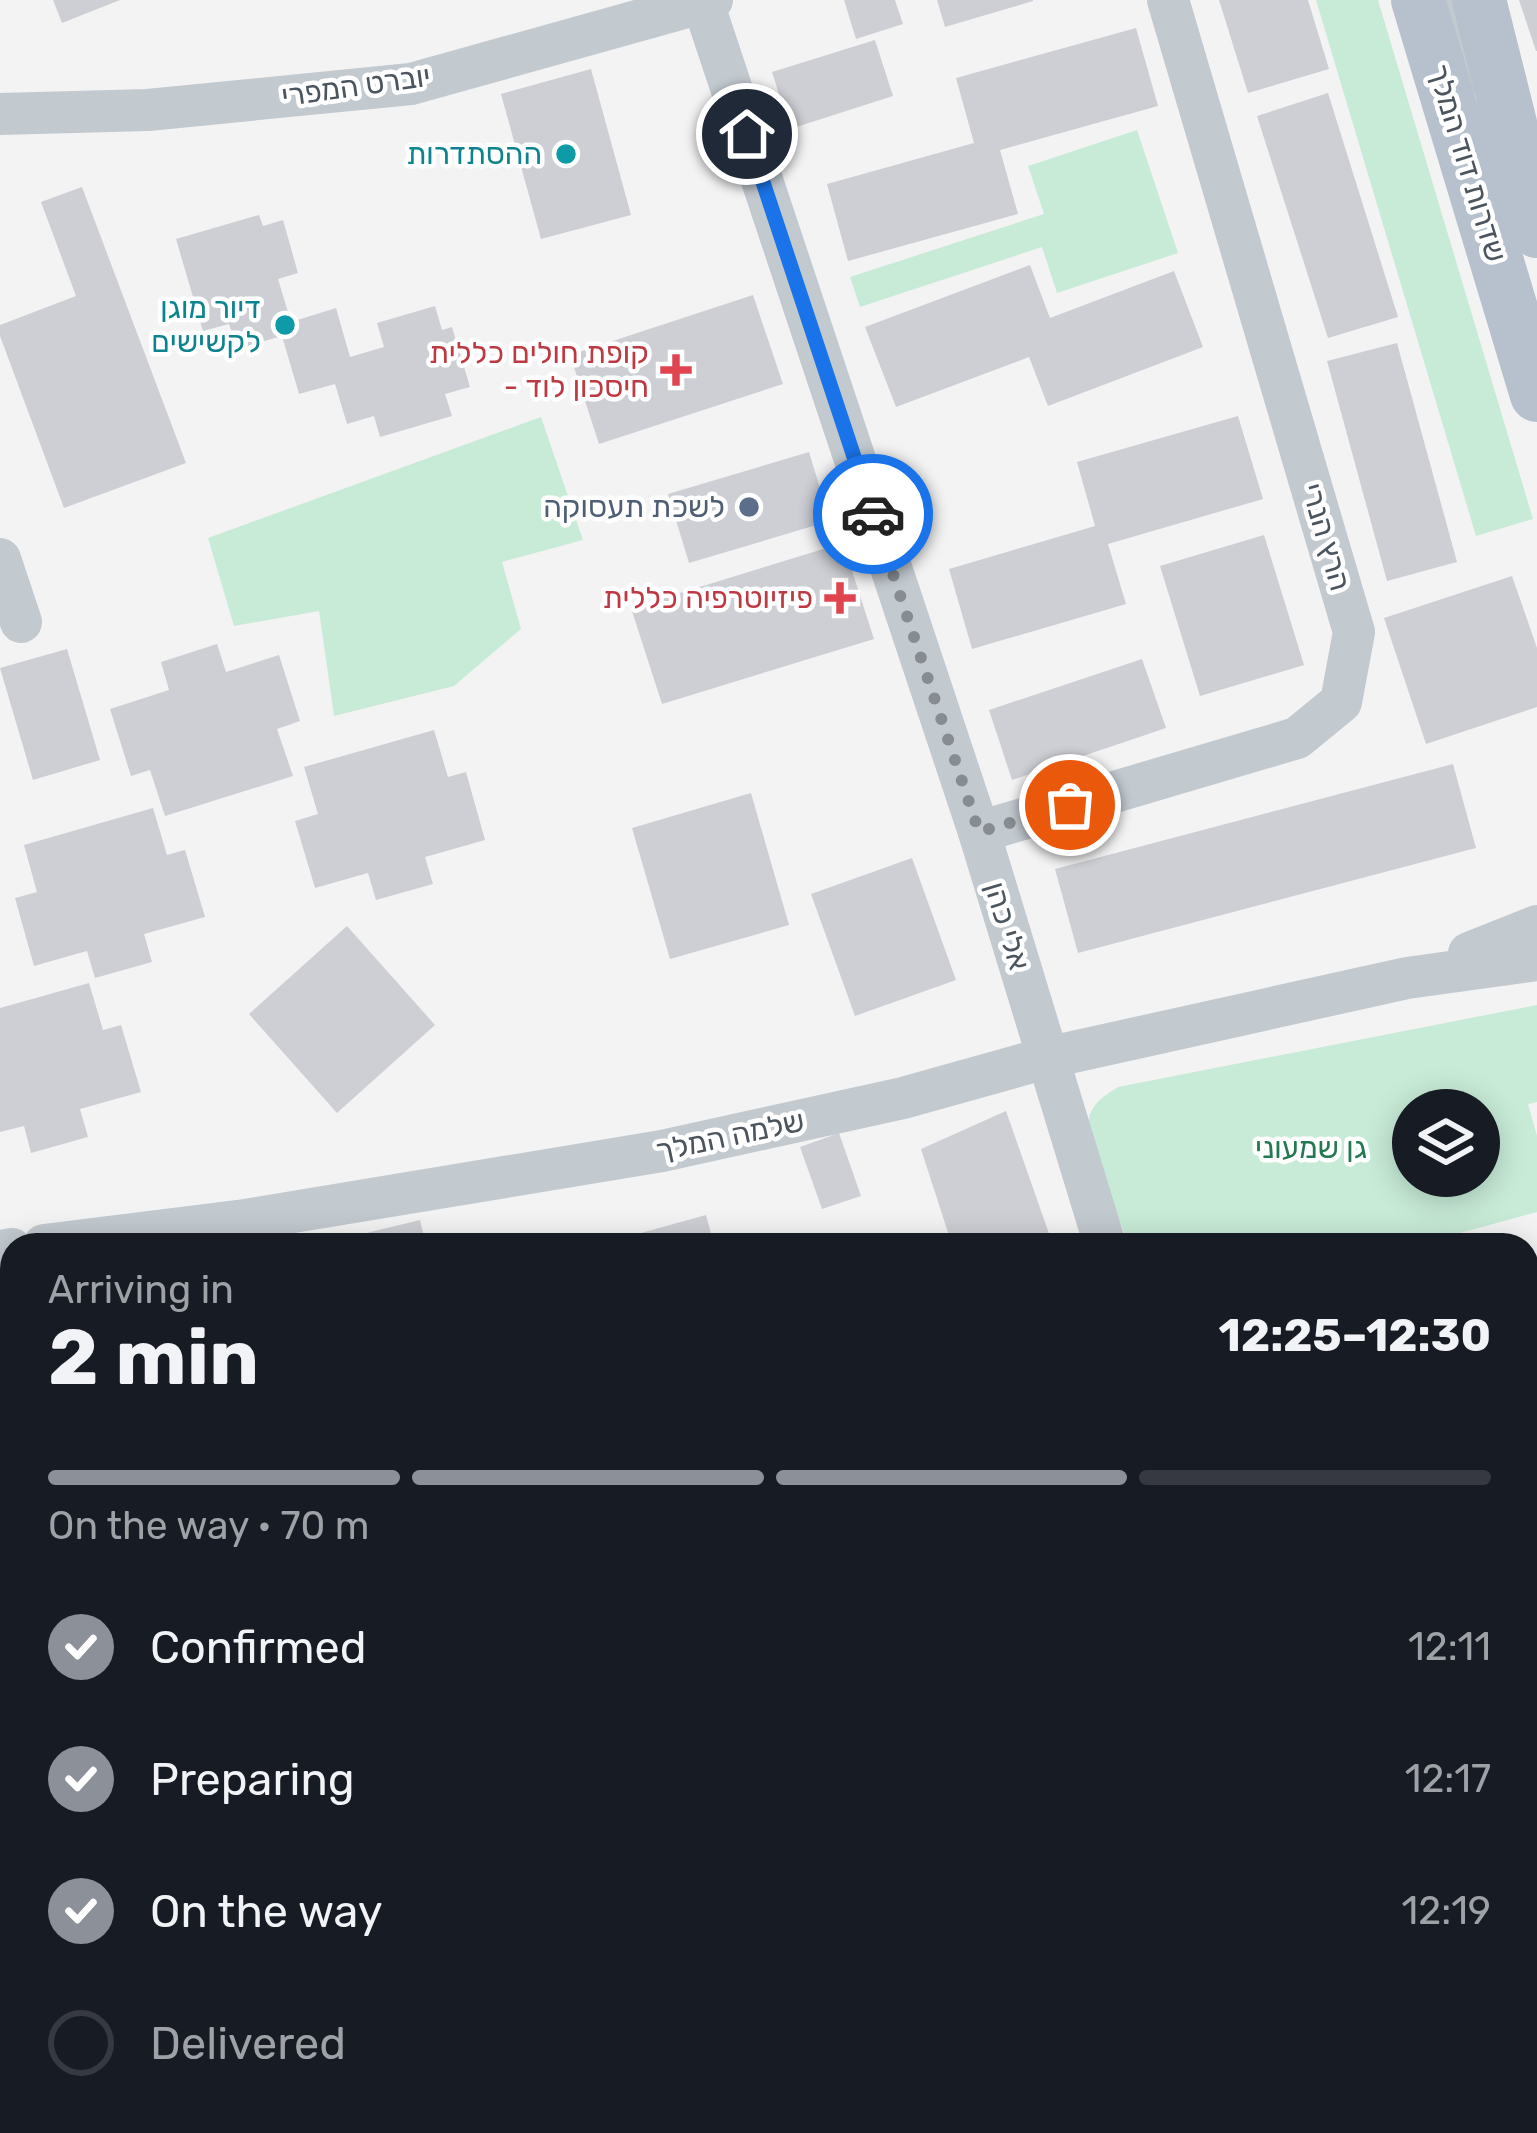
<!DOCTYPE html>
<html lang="en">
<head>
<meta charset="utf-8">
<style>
	:root { --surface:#171b24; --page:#20242c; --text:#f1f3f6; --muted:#9ea1a6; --line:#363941; --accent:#8c9099 }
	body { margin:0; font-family:Rubik,Heebo,sans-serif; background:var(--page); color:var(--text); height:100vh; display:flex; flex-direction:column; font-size:45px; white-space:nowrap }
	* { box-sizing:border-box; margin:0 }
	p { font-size:39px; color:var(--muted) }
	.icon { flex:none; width:66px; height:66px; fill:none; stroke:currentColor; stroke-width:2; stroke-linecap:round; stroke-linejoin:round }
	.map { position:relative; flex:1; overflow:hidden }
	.sheet { position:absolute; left:0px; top:1233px; width:1539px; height:900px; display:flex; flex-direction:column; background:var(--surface); border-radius:36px 36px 0 0; box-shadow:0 6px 30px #0003 }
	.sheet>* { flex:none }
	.tools { position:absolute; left:1392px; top:1089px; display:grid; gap:24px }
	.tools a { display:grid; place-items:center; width:108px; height:108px; border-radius:50%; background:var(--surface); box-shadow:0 6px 30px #0003; font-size:60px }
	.pin { position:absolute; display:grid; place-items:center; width:102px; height:102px; color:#fff; margin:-51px; border:6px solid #fff; border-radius:50%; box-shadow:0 3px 12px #0007 }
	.courier { position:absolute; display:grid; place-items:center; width:120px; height:120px; margin:-60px; border:9px solid #1a73e8; border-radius:50%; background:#fff; color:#222; box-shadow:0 3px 15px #0007 }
	.overview em { font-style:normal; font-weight:700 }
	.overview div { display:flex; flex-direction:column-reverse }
	.overview { display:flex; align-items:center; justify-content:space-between; height:204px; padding:0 48px }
	h1 { font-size:78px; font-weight:700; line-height:90px }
	.bar { display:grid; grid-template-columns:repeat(4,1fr); gap:18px 12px; align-content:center; height:144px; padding:0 48px }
	.bar i { height:15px; border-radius:9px; background:var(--line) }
	.bar .current { background:var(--accent) }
	.bar p { grid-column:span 4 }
	ol { padding:0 48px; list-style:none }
	li { display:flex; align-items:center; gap:36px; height:132px }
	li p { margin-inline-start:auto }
	li .icon { padding:12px; border-radius:50%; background:var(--accent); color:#fff; stroke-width:4 }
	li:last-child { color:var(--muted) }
	li i { width:66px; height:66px; border:6px solid var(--line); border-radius:50% }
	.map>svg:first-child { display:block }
	.green { fill:#c7ebd7; fill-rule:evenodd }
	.building { fill:#cdcfd4 }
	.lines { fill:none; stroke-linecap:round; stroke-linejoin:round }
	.minor { stroke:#c2c9cf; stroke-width:42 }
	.major { stroke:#b6c1cd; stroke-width:54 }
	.done { stroke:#878c92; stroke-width:12; stroke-dasharray:0 21.6 }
	.route { stroke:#1a73e8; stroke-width:15 }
	.culture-dot { fill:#0f9aa8; stroke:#fff; stroke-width:4.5 }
	.health-dot { fill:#e0444e; stroke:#fff; stroke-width:4.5 }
	.service-dot { fill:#5c6f8a; stroke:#fff; stroke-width:4.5 }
	.labels { text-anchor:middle; stroke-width:9; stroke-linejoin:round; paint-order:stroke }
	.street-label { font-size:30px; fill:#4c555e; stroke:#fff }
	.culture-label { font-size:30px; fill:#0d838f; stroke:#fff; text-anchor:end }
	.health-label { font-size:30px; fill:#be3a42; stroke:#fff; text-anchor:end }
	.service-label { font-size:30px; fill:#4e5e75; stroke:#fff; text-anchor:end }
	.park-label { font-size:30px; fill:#247852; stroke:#fff }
</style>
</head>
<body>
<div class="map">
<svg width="1537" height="2133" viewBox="0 0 1537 2133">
	<rect width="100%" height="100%" fill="#f4f3f3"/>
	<g class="green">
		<path d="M1316,0H1378L1533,519L1476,536Z"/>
		<path d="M1137,130L1178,253L1057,293L1042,247L860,307L850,277L1044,214L1028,166Z"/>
		<path d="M541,417L583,540L502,562L521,629L454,686L334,716L319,611L234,626L208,538Z"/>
		<path d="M1537,1005V1102L1528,1104L1537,1136V1212L1416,1245H1129C1120,1219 1081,1137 1090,1114C1095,1101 1107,1094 1118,1087ZM1413,1110H1479V1176H1413Z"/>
		<path d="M1036,2121L1039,2133H903L900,2122Z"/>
		<path d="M1196,2121H1308L1269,2133H1200Z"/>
	</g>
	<g class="building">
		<path d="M53,0H120L62,23Z"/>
		<path d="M844,0H895L903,24L856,39Z"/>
		<path d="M937,0H1033V1L945,27Z"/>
		<path d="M1219,0H1308L1329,69L1248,93Z"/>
		<path d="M1519,0H1537V51H1536Z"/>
		<path d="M1136,28L1158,106L1000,150L1018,214L848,261L827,184L974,143L956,78Z"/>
		<path d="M875,40L893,96L790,129L772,72Z"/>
		<path d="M591,69L631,215L541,239L501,94Z"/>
		<path d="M1328,93L1398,317L1328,338L1257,116Z"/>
		<path d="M82,187L186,463L64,508L0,336V325L76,296L41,202Z"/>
		<path d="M259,215L263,226L283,220L298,273L278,279L291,322L336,308L350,357L384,347L377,323L435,306L442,330L452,327L470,387L445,394L452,416L380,437L374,416L347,424L335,384L299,394L282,336L237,349L229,324L203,331L176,239Z"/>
		<path d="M1030,265L1050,318L1174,271L1203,347L1048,406L1029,357L896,407L865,327Z"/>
		<path d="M753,295L783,384L599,444L570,355Z"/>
		<path d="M1397,343L1457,562L1387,581L1327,361Z"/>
		<path d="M1238,416L1263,499L1108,544L1126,604L972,649L949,569L1095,526L1077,462Z"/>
		<path d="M809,452L830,521L689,563L668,494Z"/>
		<path d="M1264,535L1304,665L1200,696L1160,566Z"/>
		<path d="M843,543L874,639L662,704L631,608Z"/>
		<path d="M1512,576L1537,648V707L1426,744L1384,618Z"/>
		<path d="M217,644L226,672L279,655L300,721L277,729L293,776L165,816L150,770L131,776L110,709L169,690L161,662Z"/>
		<path d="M67,649L100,760L33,780L0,668Z"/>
		<path d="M1142,659L1166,728L1012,780L989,710Z"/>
		<path d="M434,730L448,777L466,772L485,840L425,857L433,884L376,900L368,873L315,888L295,821L318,814L304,767Z"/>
		<path d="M1453,764L1476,848L1078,953L1055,869Z"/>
		<path d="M751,793L789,925L670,959L632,828Z"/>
		<path d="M153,808L167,855L185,850L205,917L144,934L152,962L95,978L87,951L34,966L15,898L37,892L24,845Z"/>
		<path d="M912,858L956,980L855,1016L811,894Z"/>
		<path d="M347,926L435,1025L337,1113L249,1014Z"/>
		<path d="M89,983L103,1030L121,1025L141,1092L80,1109L88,1137L31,1153L24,1126L0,1132V1008Z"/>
		<path d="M1006,1111L1053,1245H952L921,1149Z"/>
		<path d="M839,1133L861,1196L822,1209L800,1147Z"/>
		<path d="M706,1215L714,1245H601V1244Z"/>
		<path d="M420,1220L426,1245H325V1243Z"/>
		<path d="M1537,1306V1422L1527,1425V1310Z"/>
		<path d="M0,1489L12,1529V1543L0,1549Z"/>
		<path d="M1537,1580V1688H1536L1527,1661V1583Z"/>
		<path d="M1537,1888V1951L1527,1926V1892Z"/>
		<path d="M12,1913V2121H109L111,2133H0V1915Z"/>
		<path d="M294,2121H368L369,2122L334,2133H297Z"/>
		<path d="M745,2121H801L802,2122L767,2133H749Z"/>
		<path d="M1090,2121H1169L1174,2133H1059Z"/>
		<path d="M1443,2121H1509L1514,2133H1448Z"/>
	</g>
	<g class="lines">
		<g class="minor">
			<path d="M1447,0L1467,74"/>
			<path d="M703,3L979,832L1105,1245"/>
			<path d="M0,114L148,110L411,84L712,0"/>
			<path d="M0,559L21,622"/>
			<path d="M979,832L1297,738L1341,702L1354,632L1168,0"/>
			<path d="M1469,953L1537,926"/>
			<path d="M44,1245L245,1220L662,1151L903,1098L1046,1058L1407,978L1537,960"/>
			<path d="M0,1251L12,1249"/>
			<path d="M0,1436L12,1475"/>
			<path d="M1527,1490L1537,1486"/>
			<path d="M0,1836L12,1830"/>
			<path d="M183,2121L186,2133"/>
			<path d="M520,2121L524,2133"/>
			<path d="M1375,2121L1379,2133"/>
		</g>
		<g class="major">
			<path d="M1418,0L1537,395"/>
			<path d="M1479,0L1537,231"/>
		</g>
	</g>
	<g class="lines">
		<path class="done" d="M873,514L979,832L1070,805"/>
		<path class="route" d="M747,134L873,514"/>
	</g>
	<g class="culture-dot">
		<circle cx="566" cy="154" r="12"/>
		<circle cx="285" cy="325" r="12"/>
	</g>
	<g class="health-dot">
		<path d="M670 352h12v12h12v12h-12v12h-12v-12h-12v-12h12z"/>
		<path d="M834 580h12v12h12v12h-12v12h-12v-12h-12v-12h12z"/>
	</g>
	<circle class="service-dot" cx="749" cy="507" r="12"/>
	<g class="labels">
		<g class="street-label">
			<text transform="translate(356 86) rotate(-8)" y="10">יוברט המפרי</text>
			<text transform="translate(1467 163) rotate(73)" y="10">שדרות דוד המלך</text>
			<text transform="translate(1326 537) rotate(74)" y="10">הרץ הנרי</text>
			<text transform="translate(1007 926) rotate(73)" y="10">אלי כהן</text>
			<text transform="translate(730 1136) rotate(-12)" y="10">שלמה המלך</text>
		</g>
		<g class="culture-label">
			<text x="542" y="164">ההסתדרות</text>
			<text x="261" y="318">דיור מוגן<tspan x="261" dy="34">לקשישים</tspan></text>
		</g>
		<g class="health-label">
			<text x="649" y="363">קופת חולים כללית<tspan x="649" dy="34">- חיסכון לוד</tspan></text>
			<text x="813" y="608">פיזיוטרפיה כללית</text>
		</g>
		<g class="service-label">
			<text x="725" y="517">לשכת תעסוקה</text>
		</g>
		<g class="park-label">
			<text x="1311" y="1158">גן שמעוני</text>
		</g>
	</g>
</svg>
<div class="tools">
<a><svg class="icon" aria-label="layers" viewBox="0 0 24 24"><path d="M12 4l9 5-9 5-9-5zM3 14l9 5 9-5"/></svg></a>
</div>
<div class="pin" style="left:1070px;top:805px;background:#ea580c"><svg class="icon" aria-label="bag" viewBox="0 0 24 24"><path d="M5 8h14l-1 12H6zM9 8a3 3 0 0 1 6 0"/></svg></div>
<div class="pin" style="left:747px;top:134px;background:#1f2937"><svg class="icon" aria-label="home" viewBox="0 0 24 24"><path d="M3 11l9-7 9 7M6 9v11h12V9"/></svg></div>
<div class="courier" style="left:873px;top:514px"><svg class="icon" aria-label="car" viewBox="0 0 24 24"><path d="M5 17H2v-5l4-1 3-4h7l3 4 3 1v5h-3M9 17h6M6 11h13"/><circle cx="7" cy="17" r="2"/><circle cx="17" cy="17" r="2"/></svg></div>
<section class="sheet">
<div class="overview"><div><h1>2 min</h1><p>Arriving in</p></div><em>12:25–12:30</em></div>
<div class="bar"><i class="current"></i><i class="current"></i><i class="current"></i><i></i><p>On the way · 70 m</p></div>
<ol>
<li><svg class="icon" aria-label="check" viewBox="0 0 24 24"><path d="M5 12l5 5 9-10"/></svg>Confirmed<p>12:11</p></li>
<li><svg class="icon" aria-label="check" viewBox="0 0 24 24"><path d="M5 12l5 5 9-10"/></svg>Preparing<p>12:17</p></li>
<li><svg class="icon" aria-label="check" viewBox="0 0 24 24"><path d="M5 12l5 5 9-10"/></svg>On the way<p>12:19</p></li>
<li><i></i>Delivered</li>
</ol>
</section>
</div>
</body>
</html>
